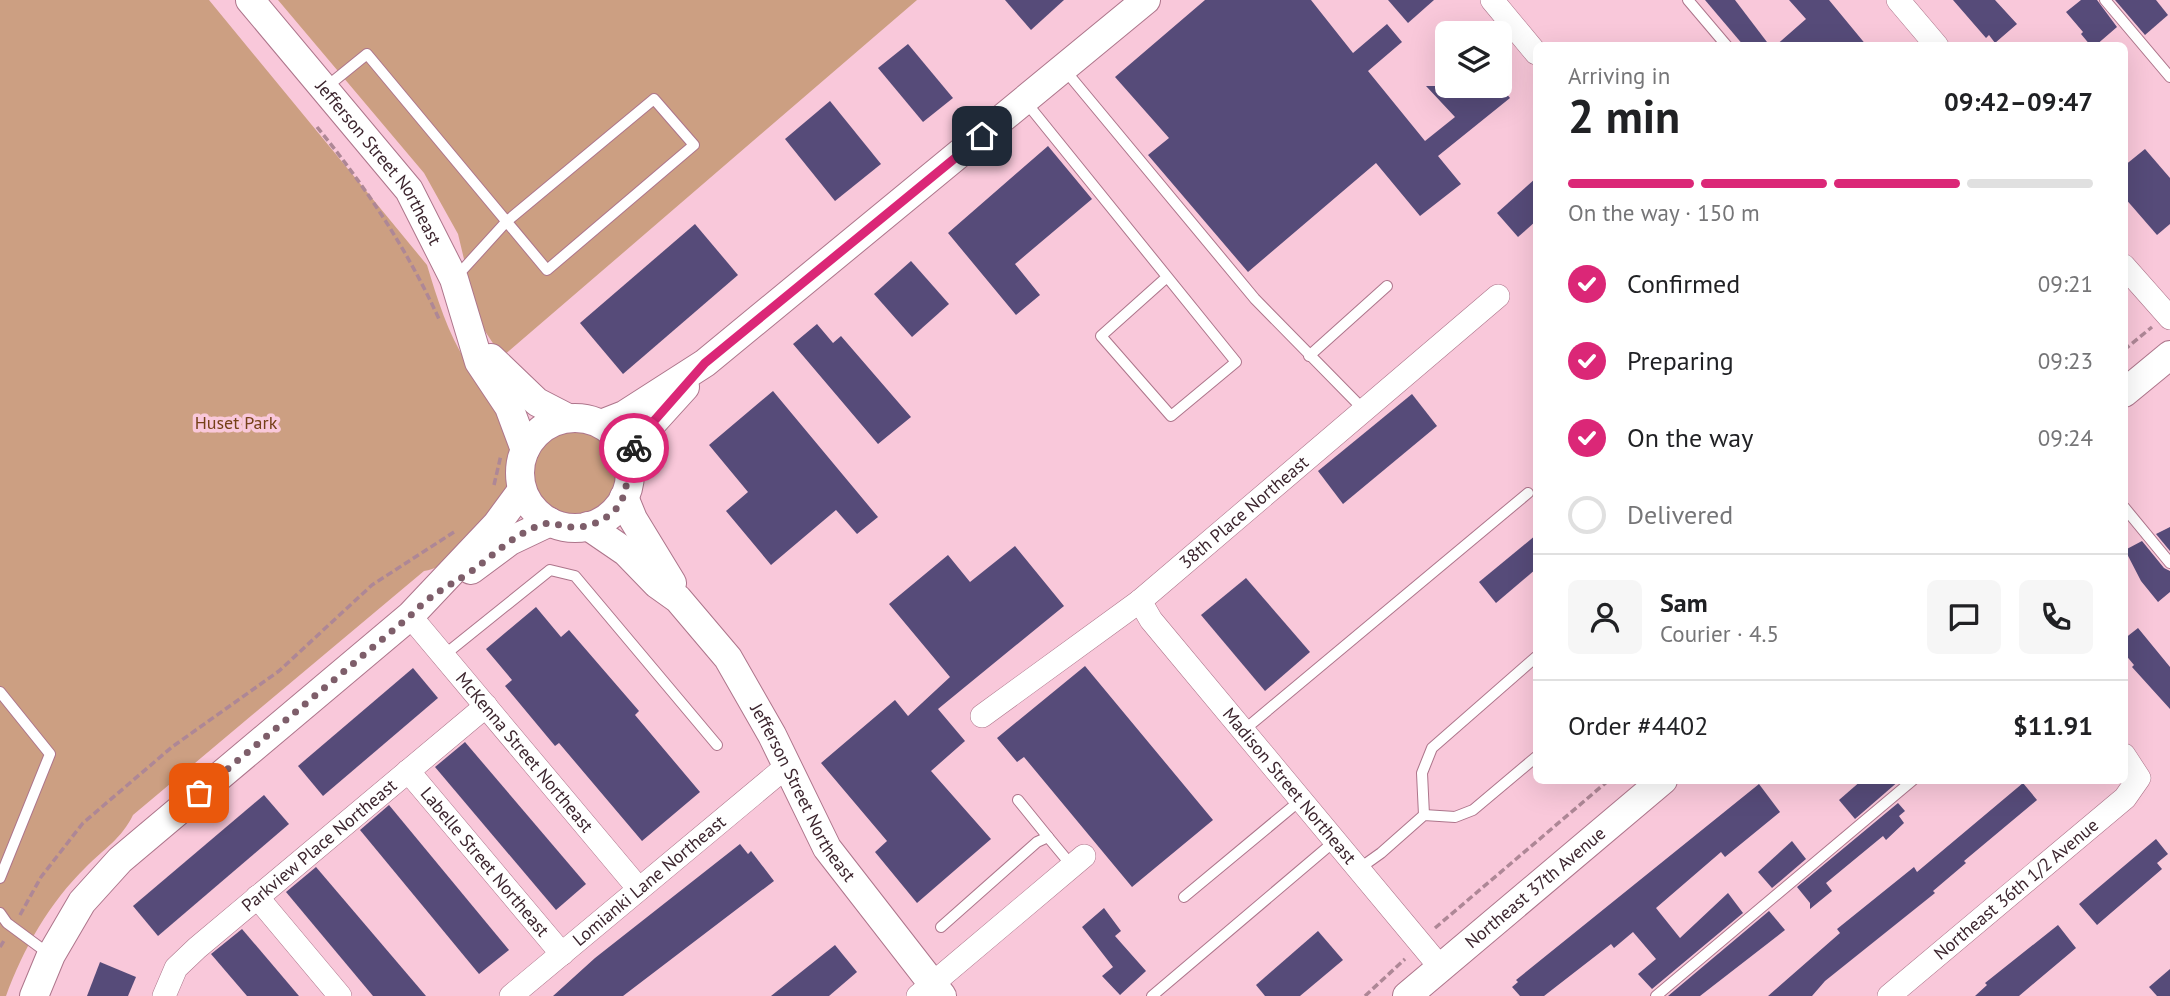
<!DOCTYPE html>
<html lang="en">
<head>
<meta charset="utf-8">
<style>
	:root { --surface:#fff; --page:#f6f6f6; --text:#202124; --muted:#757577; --line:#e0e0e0; --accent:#db2777 }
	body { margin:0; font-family:"PT Sans",sans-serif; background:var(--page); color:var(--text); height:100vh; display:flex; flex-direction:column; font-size:26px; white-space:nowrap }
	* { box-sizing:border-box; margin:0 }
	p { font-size:23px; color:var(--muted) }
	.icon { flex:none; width:38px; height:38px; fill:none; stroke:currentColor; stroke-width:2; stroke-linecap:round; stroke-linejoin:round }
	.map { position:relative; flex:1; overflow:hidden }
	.sheet { position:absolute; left:1533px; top:42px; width:595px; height:742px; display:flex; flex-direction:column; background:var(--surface); border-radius:10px; box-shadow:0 7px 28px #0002 }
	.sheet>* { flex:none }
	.controls { position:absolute; left:1435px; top:21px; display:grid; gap:14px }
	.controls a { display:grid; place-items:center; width:77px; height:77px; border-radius:10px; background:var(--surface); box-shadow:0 7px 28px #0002; font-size:35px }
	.pin { position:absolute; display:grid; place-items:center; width:60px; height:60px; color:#fff; margin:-30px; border-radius:14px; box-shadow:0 4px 10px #0006 }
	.courier { position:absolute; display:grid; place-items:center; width:70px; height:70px; margin:-35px; border:5px solid #db2777; border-radius:50%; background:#fff; color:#222; box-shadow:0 2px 9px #0007 }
	.headline em { font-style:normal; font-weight:800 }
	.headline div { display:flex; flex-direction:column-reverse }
	.headline { display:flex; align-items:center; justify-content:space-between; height:119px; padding:0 35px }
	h1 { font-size:46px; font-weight:800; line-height:52px }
	.bar { display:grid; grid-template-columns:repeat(4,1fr); gap:10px 7px; align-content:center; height:84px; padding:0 35px }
	.bar i { height:9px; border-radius:5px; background:var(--line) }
	.bar .active { background:var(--accent) }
	.bar p { grid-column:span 4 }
	.line { display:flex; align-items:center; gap:18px; padding:0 35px; border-top:2px solid var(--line) }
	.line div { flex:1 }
	.round { display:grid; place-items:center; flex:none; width:74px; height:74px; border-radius:10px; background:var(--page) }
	ol { padding:0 35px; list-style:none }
	li { display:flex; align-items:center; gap:21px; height:77px }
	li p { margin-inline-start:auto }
	li .icon { padding:7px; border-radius:50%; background:var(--accent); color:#fff; stroke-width:4 }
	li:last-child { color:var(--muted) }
	li i { width:38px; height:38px; border:4px solid var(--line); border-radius:50% }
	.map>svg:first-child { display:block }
	.green { fill:#cc9f82 }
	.building { fill:#564b79 }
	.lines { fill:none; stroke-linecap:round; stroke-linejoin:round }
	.service-casing { stroke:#ad758b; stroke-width:12 }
	.minor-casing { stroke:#ad758b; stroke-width:24 }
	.tertiary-casing { stroke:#ad758b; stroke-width:30 }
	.path { stroke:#ae8796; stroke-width:3.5; stroke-dasharray:7 3.5; stroke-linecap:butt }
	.service { stroke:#fff; stroke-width:10 }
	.minor { stroke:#fff; stroke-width:23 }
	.tertiary { stroke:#fff; stroke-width:28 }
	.done { stroke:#7e5e6a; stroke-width:7; stroke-dasharray:0 12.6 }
	.route { stroke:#db2777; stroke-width:9 }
	.labels { text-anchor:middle; stroke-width:7; stroke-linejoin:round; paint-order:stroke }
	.street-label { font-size:18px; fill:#3c252e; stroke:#f9c8da }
	.park-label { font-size:18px; fill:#754018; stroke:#f9c8da }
</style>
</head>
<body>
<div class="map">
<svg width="2170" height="996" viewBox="0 0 2170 996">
	<rect width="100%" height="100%" fill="#f9c8da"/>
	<g class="green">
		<path d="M0,0H209L427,265C437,298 448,334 467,363C478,381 494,397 504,415C528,455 506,499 476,529C461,545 447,568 424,571L133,815C122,838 104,849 86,867C50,902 23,949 6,996H0Z"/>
		<path d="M278,0H917L502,357L479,322L458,234L424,173Z"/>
		<circle cx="577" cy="472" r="45"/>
	</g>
	<g class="building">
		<path d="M1005,0H1064L1031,30Z"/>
		<path d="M1205,0H1311L1353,53L1387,24L1402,42L1368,71L1425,141L1455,117L1426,86H1500L1510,98L1438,156L1461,184L1420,216L1376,163L1248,272L1148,155L1169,138L1115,77Z"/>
		<path d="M1388,0H1434L1408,23Z"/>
		<path d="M1705,0H1735L1770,46H1744Z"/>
		<path d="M1789,0H1829L1867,46H1775L1806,19Z"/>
		<path d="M1953,0H1995L2017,24L1995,43L1989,35L1986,38Z"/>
		<path d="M2081,0H2097L2117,27L2095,46H2091L2081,34L2083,32L2066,12Z"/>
		<path d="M2115,0H2156L2168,15L2145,35Z"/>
		<path d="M908,44L953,98L923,122L878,68Z"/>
		<path d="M830,101L881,164L835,201L785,139Z"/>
		<path d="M1048,146L1092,199L1015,264L1040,295L1016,315L948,233Z"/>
		<path d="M2145,149L2170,178V224L2157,235L2124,197V166Z"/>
		<path d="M1536,178V221L1518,237L1497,213Z"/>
		<path d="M695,224L738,275L623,374L580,323Z"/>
		<path d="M911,261L949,304L912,337L874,294Z"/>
		<path d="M817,324L833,343L841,336L911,417L878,444L793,344Z"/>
		<path d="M773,391L878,517L857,534L836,510L771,565L726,511L748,492L709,445Z"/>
		<path d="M1412,394L1437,426L1343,504L1318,471Z"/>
		<path d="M2170,527V551L2156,534Z"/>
		<path d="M1536,535V569L1496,603L1479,582Z"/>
		<path d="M2142,541L2164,568L2170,571V592L2158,602L2141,581L2125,550Z"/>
		<path d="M1015,546L1064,606L938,709L965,741L931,771L991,839L917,903L875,852L887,841L821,763L895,700L908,716L950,677L889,604L948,555L970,582Z"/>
		<path d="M1246,578L1310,652L1265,691L1201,615Z"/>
		<path d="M536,607L561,637L569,630L639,711L635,715L700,792L642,841L559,743L555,746L505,686L512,680L486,649Z"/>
		<path d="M2138,628L2170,667V709L2132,667L2134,665L2124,653V639Z"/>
		<path d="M1085,666L1213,820L1132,887L1024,757L1017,762L997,738Z"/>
		<path d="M413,668L438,698L323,796L298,766Z"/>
		<path d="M465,742L586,884L556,910L435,767Z"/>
		<path d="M1862,780H1900L1855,819L1839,800Z"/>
		<path d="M2023,783L2037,800L1964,861L1966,863L1933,891L1935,893L1825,981L1812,996H1768L1840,933L1837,929L1914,867L1917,872Z"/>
		<path d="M1759,784L1780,812L1725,857L1721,852L1656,908L1680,938L1728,893L1743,913L1652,989L1638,974L1656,959L1633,932L1614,948L1611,944L1544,996H1520L1512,987L1518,982L1516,980Z"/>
		<path d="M264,795L289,824L158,936L133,906Z"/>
		<path d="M1898,803L1905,811L1899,816L1904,823L1886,840L1883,836L1826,883L1832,891L1810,909V903L1797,887Z"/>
		<path d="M389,805L509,950L479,974L360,830Z"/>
		<path d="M2156,839L2168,854L2157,863L2162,869L2097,925L2079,904Z"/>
		<path d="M1792,841L1806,859L1772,888L1758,872Z"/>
		<path d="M740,844L748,854L751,851L774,881L623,996H553L595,958Z"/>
		<path d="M316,867L426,996H373L286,892Z"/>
		<path d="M1104,908L1121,931L1115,936L1146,971L1120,995L1102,976L1113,967L1082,927Z"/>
		<path d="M1769,911L1785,930L1700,996H1668Z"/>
		<path d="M2058,925L2076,948L2019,996H1975L1987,985L1985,983Z"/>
		<path d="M242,929L299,996H247L211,954Z"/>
		<path d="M1318,931L1343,960L1300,996H1265L1256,985Z"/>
		<path d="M835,945L857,972L829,996H771Z"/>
		<path d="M100,962L136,977L128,996H87Z"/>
		<path d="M2170,969V996H2157L2149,987Z"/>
	</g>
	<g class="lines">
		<g class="service-casing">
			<g id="service">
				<path d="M1688,0L1727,46"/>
				<path d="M2105,0L2170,77"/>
				<path d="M1064,69L1255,299L1364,410"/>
				<path d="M325,88L367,54L547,270L694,145L654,99L506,222L456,277"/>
				<path d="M1025,101L1236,362L1171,416L1101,336L1167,277"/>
				<path d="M1309,356L1387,286"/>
				<path d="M2124,507L2170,563"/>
				<path d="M443,656L550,570L575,576L717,745"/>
				<path d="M0,692L50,754L0,878"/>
				<path d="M1244,730L1528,493"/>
				<path d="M1018,800L1048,837"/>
				<path d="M1424,815L1422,773L1432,748L1536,657"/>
				<path d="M1360,868L1381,853L1424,815L1455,817L1473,810L1536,757"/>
				<path d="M1184,897L1302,799"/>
				<path d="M0,913L7,923L49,954"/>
				<path d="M941,927L1037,842L1048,837L1072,866"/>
				<path d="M1152,996L1336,840"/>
				<path d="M1656,996L1913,780"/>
			</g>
		</g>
		<g class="minor-casing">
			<g id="minor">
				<path d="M1492,0L1536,53"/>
				<path d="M1898,0L1937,46"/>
				<path d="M2124,266L2170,318"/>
				<path id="s1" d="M1140,601L1151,620L1441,968"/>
				<path id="s2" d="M410,616L639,889"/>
				<path id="s3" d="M982,716L1140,601L1498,296"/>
				<path id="s4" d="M408,771L562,954"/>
				<path d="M257,897L340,996"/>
				<path id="s5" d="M164,996L176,968L197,948L486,706"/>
				<path id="s6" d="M511,996L787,766"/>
				<path d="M918,996L1084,856"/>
				<path id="s7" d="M1889,996L2125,798L2139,778L2124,755"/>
			</g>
		</g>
		<g class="tertiary-casing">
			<g id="tertiary">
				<path id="s8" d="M250,0L409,190L454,279L479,362L509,407L525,450"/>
				<path d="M491,358L537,402L568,418"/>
				<path d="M2124,393L2170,355"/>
				<circle cx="575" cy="473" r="55"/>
				<path d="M601,424L624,415L705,363L1146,0"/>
				<path d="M628,459L646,430L685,387"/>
				<path d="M624,497L633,519L672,583"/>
				<path id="s9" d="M588,526L626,552L657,584L678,599L728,658L772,735L827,848L942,996"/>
				<path d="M471,570L510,541L550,522"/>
				<path d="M34,996L51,955L82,902L120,860L410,616L497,524L522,490"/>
				<path id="s10" d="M1407,996L1663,780"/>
			</g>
		</g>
		<g class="path">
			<path d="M317,127C366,187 407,249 439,319"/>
			<path d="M2124,350L2152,327"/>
			<path d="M494,485L501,455"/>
			<path d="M20,915L41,877L83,823L172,747L279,671L372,585L454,532"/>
			<path d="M1435,928L1609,780"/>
			<path d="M0,947L5,939"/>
			<path d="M1365,996L1405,959"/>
		</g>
		<use href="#service" class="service"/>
		<use href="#minor" class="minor"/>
		<use href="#tertiary" class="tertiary"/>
	</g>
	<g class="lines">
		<path class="done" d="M199,793L410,616C429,596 443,589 466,575C493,557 515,531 548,523C553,522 558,525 563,526C581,530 600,524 613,512C633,493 623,469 634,448"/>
		<path class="route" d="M634,448L646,430L705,363L982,136"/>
	</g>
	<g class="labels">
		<g class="street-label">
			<text dy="6" stroke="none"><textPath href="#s8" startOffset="208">Jefferson Street Northeast</textPath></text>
			<text dy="6" stroke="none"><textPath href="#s3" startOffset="332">38th Place Northeast</textPath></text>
			<text dy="6" stroke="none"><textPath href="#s2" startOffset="178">McKenna Street Northeast</textPath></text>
			<text dy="6" stroke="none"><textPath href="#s1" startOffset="238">Madison Street Northeast</textPath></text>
			<text dy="6" stroke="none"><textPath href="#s9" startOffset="348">Jefferson Street Northeast</textPath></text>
			<text dy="6" stroke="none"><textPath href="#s5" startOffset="219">Parkview Place Northeast</textPath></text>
			<text dy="6" stroke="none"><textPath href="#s4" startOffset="119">Labelle Street Northeast</textPath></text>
			<text dy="6" stroke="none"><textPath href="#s6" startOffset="180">Lomianki Lane Northeast</textPath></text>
			<text dy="6" stroke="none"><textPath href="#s10" startOffset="168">Northeast 37th Avenue</textPath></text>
			<text dy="6" stroke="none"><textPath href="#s7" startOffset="166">Northeast 36th 1/2 Avenue</textPath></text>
		</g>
		<g class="park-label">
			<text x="236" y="429">Huset Park</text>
		</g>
	</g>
</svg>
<div class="controls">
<a><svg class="icon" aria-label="layers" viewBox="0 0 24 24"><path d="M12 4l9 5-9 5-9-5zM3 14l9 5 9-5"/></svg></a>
</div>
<div class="pin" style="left:199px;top:793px;background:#ea580c"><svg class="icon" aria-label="bag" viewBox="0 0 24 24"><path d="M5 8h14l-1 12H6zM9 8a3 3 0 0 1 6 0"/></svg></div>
<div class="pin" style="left:982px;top:136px;background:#1f2937"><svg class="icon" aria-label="home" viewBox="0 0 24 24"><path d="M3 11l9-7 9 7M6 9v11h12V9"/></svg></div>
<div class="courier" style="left:634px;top:448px"><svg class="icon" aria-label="bike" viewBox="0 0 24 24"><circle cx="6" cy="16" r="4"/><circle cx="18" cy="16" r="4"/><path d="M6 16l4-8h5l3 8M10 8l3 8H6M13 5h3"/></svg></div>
<section class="sheet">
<div class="headline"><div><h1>2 min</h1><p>Arriving in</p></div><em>09:42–09:47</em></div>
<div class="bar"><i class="active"></i><i class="active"></i><i class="active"></i><i></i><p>On the way · 150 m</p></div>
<ol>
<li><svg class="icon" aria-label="check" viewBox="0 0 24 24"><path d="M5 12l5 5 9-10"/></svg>Confirmed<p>09:21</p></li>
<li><svg class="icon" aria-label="check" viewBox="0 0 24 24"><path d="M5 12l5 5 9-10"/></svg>Preparing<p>09:23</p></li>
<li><svg class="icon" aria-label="check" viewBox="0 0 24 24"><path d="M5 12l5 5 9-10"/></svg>On the way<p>09:24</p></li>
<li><i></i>Delivered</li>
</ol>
<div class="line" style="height:126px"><a class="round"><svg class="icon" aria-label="person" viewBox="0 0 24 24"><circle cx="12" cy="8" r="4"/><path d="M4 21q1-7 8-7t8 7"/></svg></a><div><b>Sam</b><p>Courier · 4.5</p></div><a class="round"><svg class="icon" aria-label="chat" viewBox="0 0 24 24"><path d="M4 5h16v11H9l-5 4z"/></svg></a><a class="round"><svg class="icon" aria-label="phone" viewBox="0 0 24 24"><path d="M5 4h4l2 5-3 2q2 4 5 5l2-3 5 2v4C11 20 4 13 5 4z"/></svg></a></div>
<div class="line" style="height:91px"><div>Order #4402</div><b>$11.91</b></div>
</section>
</div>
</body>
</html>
